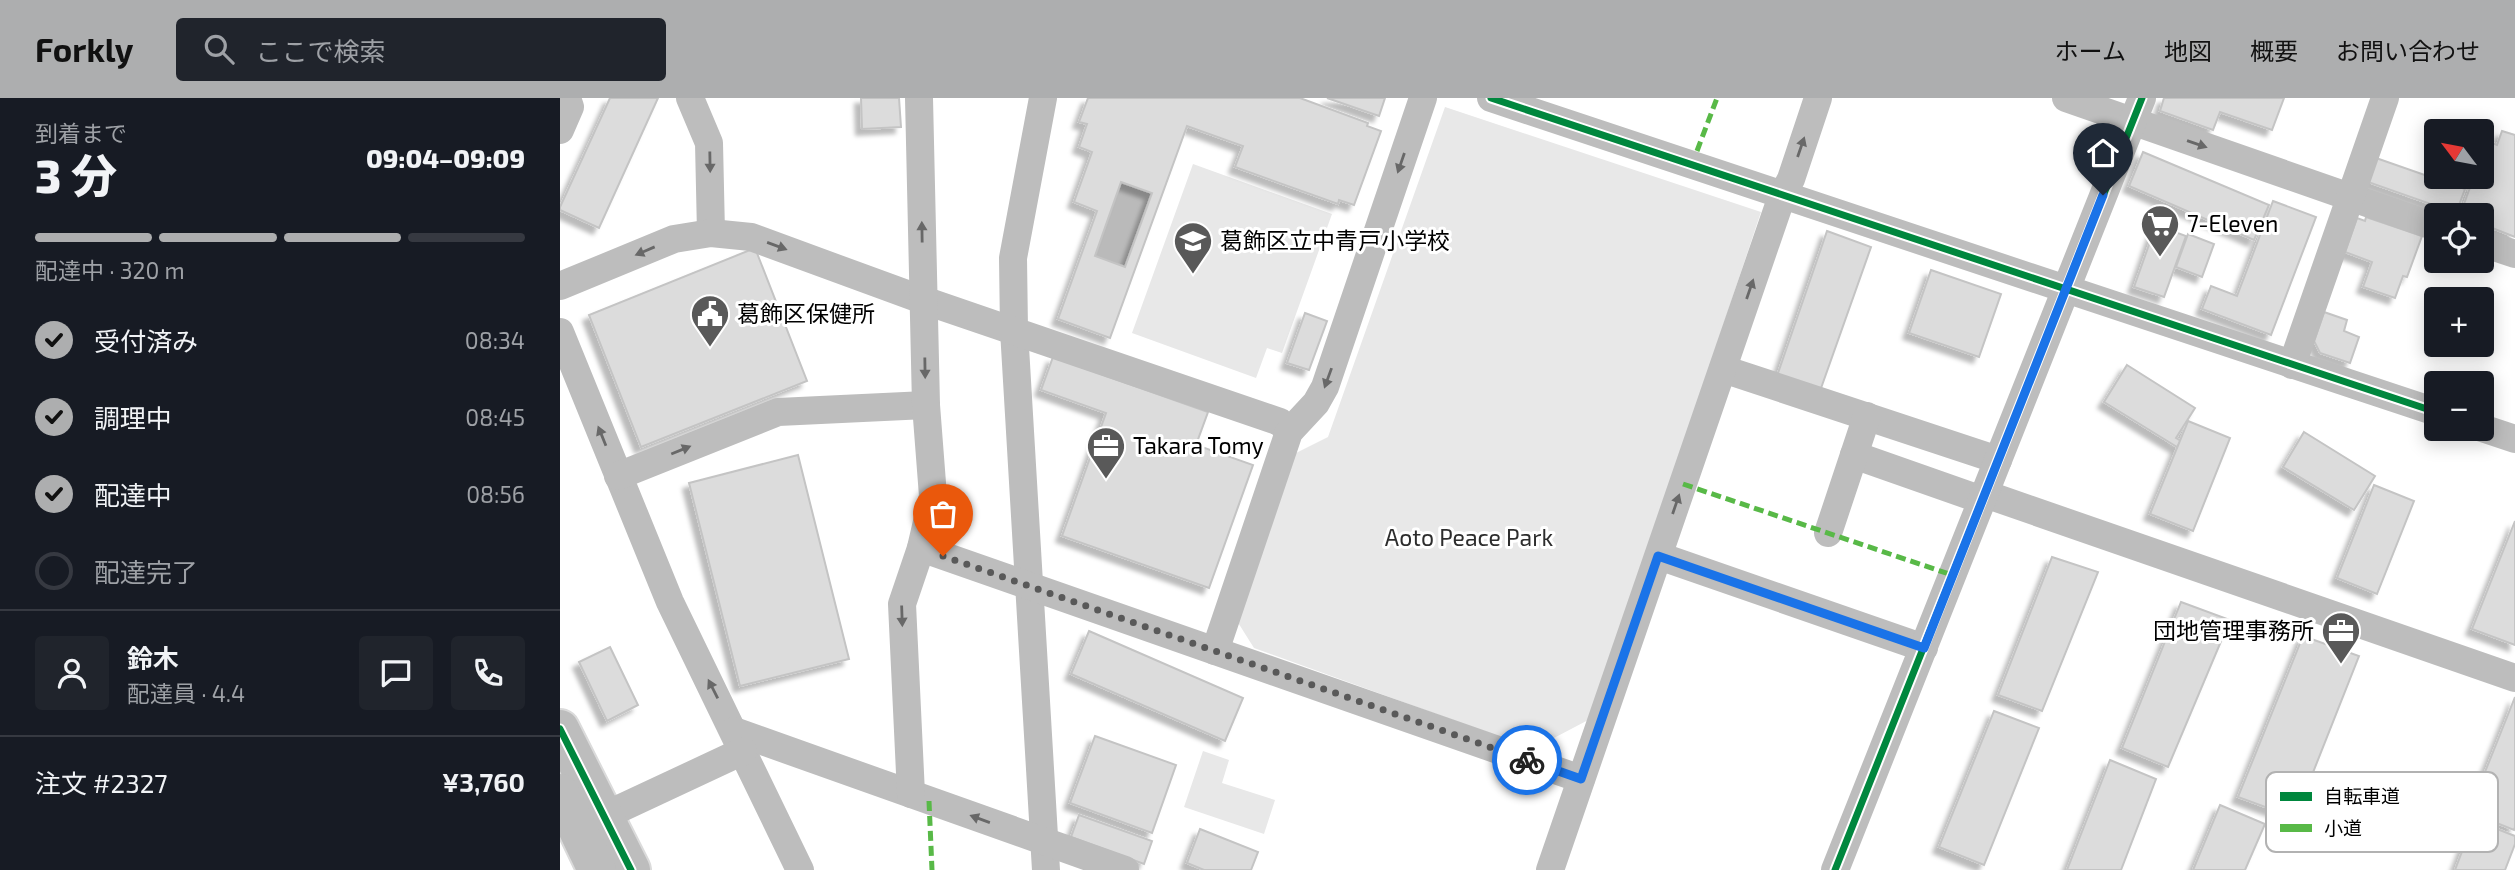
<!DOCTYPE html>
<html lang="ja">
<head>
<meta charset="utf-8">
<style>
	:root { --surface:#171b24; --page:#20242c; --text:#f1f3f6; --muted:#9ea1a6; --line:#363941; --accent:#adaeaf }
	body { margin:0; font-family:"Exo 2","Noto Sans JP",sans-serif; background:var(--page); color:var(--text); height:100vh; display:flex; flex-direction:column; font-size:26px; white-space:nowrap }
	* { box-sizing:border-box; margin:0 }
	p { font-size:23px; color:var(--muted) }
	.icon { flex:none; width:38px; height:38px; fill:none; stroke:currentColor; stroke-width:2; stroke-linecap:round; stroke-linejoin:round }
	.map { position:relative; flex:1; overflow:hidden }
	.side { display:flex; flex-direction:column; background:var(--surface); width:560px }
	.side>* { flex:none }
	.needle { width:46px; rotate:302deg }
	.tools { position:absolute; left:1864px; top:21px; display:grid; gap:14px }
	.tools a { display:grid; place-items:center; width:70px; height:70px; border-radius:7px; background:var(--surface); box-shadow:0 4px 18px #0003; font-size:35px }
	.pin { position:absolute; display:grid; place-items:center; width:60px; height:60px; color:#fff; margin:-72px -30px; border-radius:50% 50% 50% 0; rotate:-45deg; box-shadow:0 0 7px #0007 }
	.pin .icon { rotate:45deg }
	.courier { position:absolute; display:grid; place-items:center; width:70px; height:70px; margin:-35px; border:5px solid #1a73e8; border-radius:50%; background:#fff; color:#222; box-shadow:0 2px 9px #0007 }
	.summary em { font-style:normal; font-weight:800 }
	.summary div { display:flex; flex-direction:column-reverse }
	.summary { display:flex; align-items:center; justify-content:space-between; height:119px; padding:0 35px }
	h1 { font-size:46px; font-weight:800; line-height:52px }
	.bar { display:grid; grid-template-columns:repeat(4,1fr); gap:10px 7px; align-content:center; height:84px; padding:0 35px }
	.bar i { height:9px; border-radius:5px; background:var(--line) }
	.bar .selected { background:var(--accent) }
	.bar p { grid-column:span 4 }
	.line { display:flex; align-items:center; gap:18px; padding:0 35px; border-top:2px solid var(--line) }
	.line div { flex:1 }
	.round { display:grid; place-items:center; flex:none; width:74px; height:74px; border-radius:7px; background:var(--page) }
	ol { padding:0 35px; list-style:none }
	li { display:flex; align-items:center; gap:21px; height:77px }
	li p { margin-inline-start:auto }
	li .icon { padding:7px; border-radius:50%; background:var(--accent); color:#111; stroke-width:4 }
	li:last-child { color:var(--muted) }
	li i { width:38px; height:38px; border:4px solid var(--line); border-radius:50% }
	header { display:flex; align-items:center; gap:42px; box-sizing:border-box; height:98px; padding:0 35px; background:var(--accent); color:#111 }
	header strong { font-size:33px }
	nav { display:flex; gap:38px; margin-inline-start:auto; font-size:24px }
	.search { width:490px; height:63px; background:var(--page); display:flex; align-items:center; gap:18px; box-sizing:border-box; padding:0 24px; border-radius:7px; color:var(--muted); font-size:26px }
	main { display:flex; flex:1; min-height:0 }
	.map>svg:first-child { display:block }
	.green { fill:#e8e8e8 }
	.water { fill:#bababa }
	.building { fill:#dcdcdc; stroke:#c4c4c4; stroke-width:2; fill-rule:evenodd; filter:url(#shadow) }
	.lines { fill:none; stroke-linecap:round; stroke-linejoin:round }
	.highway-casing { stroke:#dbdbdb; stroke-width:42 }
	.minor { stroke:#bdbdbd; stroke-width:28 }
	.highway { stroke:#bdbdbd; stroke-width:38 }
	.quiet { stroke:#58b947; stroke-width:5; stroke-dasharray:10 5; stroke-linecap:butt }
	.cycleway-casing { stroke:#fff; stroke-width:11 }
	.cycleway { stroke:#00873e; stroke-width:7 }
	.oneway { fill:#686868 }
	.done { stroke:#595959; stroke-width:7; stroke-dasharray:0 12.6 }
	.route { stroke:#1a73e8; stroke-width:9 }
	.labels { text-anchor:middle; stroke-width:6; stroke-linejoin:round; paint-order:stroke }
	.poi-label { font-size:23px; fill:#000; stroke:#fff; text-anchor:start }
	.park-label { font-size:23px; fill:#2d2d2d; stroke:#fff }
	.key { fill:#fff; stroke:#b2b2b2; stroke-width:2 }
	.key-label { font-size:19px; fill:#000 }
</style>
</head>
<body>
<header>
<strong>Forkly</strong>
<div class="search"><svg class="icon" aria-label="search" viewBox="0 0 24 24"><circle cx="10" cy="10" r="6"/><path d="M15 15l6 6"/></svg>ここで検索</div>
<nav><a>ホーム</a><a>地図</a><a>概要</a><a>お問い合わせ</a></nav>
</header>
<main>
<section class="side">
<div class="summary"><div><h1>3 分</h1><p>到着まで</p></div><em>09:04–09:09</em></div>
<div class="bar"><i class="selected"></i><i class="selected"></i><i class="selected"></i><i></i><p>配達中 · 320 m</p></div>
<ol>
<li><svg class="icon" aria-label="check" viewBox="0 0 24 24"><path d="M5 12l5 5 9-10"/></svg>受付済み<p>08:34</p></li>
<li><svg class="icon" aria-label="check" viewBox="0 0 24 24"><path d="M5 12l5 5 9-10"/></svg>調理中<p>08:45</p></li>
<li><svg class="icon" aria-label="check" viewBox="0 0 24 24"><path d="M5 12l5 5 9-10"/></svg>配達中<p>08:56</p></li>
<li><i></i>配達完了</li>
</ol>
<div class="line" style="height:126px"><a class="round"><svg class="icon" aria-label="person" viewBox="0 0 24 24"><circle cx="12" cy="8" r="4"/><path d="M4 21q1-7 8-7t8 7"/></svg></a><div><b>鈴木</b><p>配達員 · 4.4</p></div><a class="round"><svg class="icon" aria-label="chat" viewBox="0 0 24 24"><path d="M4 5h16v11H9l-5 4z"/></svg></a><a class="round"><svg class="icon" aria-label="phone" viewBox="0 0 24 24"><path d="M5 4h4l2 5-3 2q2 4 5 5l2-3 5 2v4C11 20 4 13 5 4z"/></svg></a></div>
<div class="line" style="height:91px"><div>注文 #2327</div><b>¥3,760</b></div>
</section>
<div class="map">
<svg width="1955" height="772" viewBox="0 0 1955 772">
	<defs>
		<filter id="shadow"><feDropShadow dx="-6" dy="6" stdDeviation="2" flood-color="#0004"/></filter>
	</defs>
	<rect width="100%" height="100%" fill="#fff"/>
	<g class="green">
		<path d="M885,9L1201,114L1032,620L973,651L694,550L677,523L734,356L768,339Z"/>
		<path d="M633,66L772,116L722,255L707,250L696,280L572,235Z"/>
		<path d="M643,653L669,662L662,685L715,702L704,736L624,709Z"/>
	</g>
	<path class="water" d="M561,84L592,95L565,169L535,158Z"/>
	<g class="building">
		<path d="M50,0H98L39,130L0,112V109Z"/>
		<path d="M301,0H339L341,29L302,31Z"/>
		<path d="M528,0H740L808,25L807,28L821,33L794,107L779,102L778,106L675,69L683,48L627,28L550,240L498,221L537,113L514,104L532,54L519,49L527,26L519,24ZM561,84L592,95L565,169L535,158Z"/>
		<path d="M767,0H825L819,18Z"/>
		<path d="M1604,0H1724L1712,32L1660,14L1653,32L1600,13Z"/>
		<path d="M1942,33L1955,37V139L1922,126V117H1900L1912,84L1917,86L1932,45L1937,47Z"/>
		<path d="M1583,54L1709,107L1694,142L1569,88Z"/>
		<path d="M1816,60L1905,91L1896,115L1808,84Z"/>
		<path d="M1713,103L1756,119L1711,237L1642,211L1651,188L1677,198Z"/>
		<path d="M1806,119L1862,138L1847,179L1843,178L1835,200L1803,189L1812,164L1785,154L1797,120L1805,123Z"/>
		<path d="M1596,127L1626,138L1604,199L1574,189Z"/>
		<path d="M1267,133L1311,149L1260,293L1217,278Z"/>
		<path d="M1628,136L1654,146L1642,179L1616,169Z"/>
		<path d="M195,150L247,283L81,349L29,217Z"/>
		<path d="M1371,172L1441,196L1419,259L1349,235Z"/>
		<path d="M1764,214L1787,222L1784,233L1799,239L1790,265L1760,255L1754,243Z"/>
		<path d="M745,215L767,223L749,272L727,265Z"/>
		<path d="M493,259L648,314L636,347L693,367L649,490L502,438L546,315L481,292Z"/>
		<path d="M1567,267L1635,310L1616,340L1621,343L1617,349L1544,304Z"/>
		<path d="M1628,323L1670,340L1633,433L1590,416Z"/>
		<path d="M1744,334L1815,378L1794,412L1723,369Z"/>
		<path d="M238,357L289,561L180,588L129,385Z"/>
		<path d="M1814,387L1854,403L1817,496L1777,480Z"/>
		<path d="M1955,423V547L1912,531Z"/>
		<path d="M1492,459L1538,474L1482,613L1438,597Z"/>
		<path d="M1621,504L1670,522L1608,669L1562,650Z"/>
		<path d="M529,533L683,600L665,643L511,576Z"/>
		<path d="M1743,538L1799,558L1735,720L1678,699Z"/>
		<path d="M50,549L78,607L47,623L19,564Z"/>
		<path d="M1955,599V729L1954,732L1909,714Z"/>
		<path d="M1434,613L1479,630L1424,767L1379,749Z"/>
		<path d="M535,638L616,667L592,735L510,705Z"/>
		<path d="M1550,662L1596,681L1561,772H1507Z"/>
		<path d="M1660,707L1705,726L1685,772H1633Z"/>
		<path d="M519,717L592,743L584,766L511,739Z"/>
		<path d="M1914,722L1955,738V746L1945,772H1895Z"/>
		<path d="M640,731L698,754L691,772H644L627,765Z"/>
	</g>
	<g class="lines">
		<g class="highway-casing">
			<g id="highway">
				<path d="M0,631L71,772"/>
				<path d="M0,695L37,772"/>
			</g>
		</g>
		<g class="minor">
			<path d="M130,0L149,45L151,135"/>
			<path d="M483,0L453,160L454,232L486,772"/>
			<path d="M931,0L1876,314"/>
			<path d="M1506,0L1876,129"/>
			<path d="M0,32L10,9L7,0"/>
			<path d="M1922,145L1955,156"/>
			<path d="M0,188L114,141L151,135L191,139L363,202L720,324L729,334"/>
			<path d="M0,234L110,504L240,772"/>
			<path d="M1732,267L1825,0"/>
			<path d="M1163,271L1438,362"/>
			<path d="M1922,330L1955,341"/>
			<path d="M1294,357L1422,402"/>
			<path d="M58,378L218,314L366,307"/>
			<path d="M1425,396L1955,580"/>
			<path d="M1268,435L1307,318"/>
			<path d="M361,450L1021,681"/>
			<path d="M1099,458L1364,550"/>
			<path d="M655,553L729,334L756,305L765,289L863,0"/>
			<path d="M174,633L565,772"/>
			<path d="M351,696L342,506L361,450L373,398L366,307L359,0"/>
			<path d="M44,718L183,653"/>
			<path d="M990,772L1222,98L1231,81L1258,0"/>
			<path d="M1275,772L1582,0"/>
		</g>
		<use href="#highway" class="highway"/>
		<g class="quiet">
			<path d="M1137,53L1157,0"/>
			<path d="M1123,386L1392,477"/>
			<path d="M369,703L372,772"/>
		</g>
		<g class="cycleway-casing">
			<g id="cycleway">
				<path d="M931,0L1876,314"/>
				<path d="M0,631L71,772"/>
				<path d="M1275,772L1582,0"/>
			</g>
		</g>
		<use href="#cycleway" class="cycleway"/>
	</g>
	<defs><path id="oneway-solid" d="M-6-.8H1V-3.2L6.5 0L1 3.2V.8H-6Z" transform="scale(1.75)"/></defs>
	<g class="oneway">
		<use href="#oneway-solid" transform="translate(1637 46) rotate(19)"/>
		<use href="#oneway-solid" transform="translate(1241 49) rotate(-71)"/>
		<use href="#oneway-solid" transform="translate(150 64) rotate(89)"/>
		<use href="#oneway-solid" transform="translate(841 65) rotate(109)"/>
		<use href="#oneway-solid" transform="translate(362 134) rotate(-91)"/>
		<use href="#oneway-solid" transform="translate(217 148) rotate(20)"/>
		<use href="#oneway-solid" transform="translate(85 153) rotate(157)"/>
		<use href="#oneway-solid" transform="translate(1190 191) rotate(-71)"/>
		<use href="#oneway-solid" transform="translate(365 270) rotate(89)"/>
		<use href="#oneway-solid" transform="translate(768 280) rotate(110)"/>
		<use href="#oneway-solid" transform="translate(42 338) rotate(-112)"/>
		<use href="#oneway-solid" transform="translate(121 352) rotate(-22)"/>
		<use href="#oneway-solid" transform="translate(1116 406) rotate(-71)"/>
		<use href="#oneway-solid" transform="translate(342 518) rotate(88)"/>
		<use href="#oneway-solid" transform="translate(153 591) rotate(-117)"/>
		<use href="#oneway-solid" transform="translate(420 721) rotate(-160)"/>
	</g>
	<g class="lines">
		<path class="done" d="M383,458L967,662"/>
		<path class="route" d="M967,662L1021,681L1098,458L1364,550L1543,97"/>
	</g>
	<defs>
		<g id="supermarket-pin" transform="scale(2.0125)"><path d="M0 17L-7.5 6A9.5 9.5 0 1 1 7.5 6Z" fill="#595959" stroke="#fff"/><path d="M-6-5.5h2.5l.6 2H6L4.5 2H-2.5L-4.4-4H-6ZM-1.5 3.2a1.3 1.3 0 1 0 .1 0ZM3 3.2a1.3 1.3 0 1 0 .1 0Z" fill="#fff"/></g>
		<g id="school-pin" transform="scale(2.0125)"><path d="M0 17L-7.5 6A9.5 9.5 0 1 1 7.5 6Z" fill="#595959" stroke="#fff"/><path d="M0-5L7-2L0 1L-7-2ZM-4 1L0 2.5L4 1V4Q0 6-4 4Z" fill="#fff"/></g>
		<g id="civic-pin" transform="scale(2.0125)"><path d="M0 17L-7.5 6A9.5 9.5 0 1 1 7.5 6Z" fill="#595959" stroke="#fff"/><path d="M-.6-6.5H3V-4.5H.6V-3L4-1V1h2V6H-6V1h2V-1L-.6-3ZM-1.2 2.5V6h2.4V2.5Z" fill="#fff"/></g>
		<g id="office-pin" transform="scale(2.0125)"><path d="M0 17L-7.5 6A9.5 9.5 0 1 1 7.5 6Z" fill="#595959" stroke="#fff"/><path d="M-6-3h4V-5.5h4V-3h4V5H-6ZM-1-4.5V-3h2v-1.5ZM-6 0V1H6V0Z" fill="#fff"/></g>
	</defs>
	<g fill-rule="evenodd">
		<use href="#supermarket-pin" x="1600" y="126"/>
		<use href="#school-pin" x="633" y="143"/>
		<use href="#civic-pin" x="150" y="216"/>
		<use href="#office-pin" x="546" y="348"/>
		<use href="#office-pin" x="1781" y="533"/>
	</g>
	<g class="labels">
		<g class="poi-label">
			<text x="1627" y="134">7-Eleven</text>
			<text x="660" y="151">葛飾区立中青戸小学校</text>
			<text x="177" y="224">葛飾区保健所</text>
			<text x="573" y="356">Takara Tomy</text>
			<text x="1754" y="541" text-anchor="end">団地管理事務所</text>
		</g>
		<g class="park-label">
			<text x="909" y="448">Aoto Peace Park</text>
		</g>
	</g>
	<rect x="1706" y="674" width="232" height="80" rx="10" class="key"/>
	<rect x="1720" y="694" width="32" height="9" fill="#00873e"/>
	<rect x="1720" y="726" width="32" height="8" fill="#58b947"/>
	<g class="key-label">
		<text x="1764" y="705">自転車道</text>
		<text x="1764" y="737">小道</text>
	</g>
</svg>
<div class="tools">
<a><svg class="needle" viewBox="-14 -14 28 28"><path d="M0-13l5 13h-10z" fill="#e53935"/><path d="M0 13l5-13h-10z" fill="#9ea1a6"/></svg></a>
<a><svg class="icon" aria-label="locate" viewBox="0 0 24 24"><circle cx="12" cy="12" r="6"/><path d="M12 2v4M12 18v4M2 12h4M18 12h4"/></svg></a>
<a>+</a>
<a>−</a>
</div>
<div class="pin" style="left:383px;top:458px;background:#ea580c"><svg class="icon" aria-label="bag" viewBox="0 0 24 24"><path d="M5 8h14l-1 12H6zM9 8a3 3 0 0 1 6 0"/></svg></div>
<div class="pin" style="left:1543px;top:97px;background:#1f2937"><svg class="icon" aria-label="home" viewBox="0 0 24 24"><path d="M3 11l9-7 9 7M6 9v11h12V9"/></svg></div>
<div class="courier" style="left:967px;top:662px"><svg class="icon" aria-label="bike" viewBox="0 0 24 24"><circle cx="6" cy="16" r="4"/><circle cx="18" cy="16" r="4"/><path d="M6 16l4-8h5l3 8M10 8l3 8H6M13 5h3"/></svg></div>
</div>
</main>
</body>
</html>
